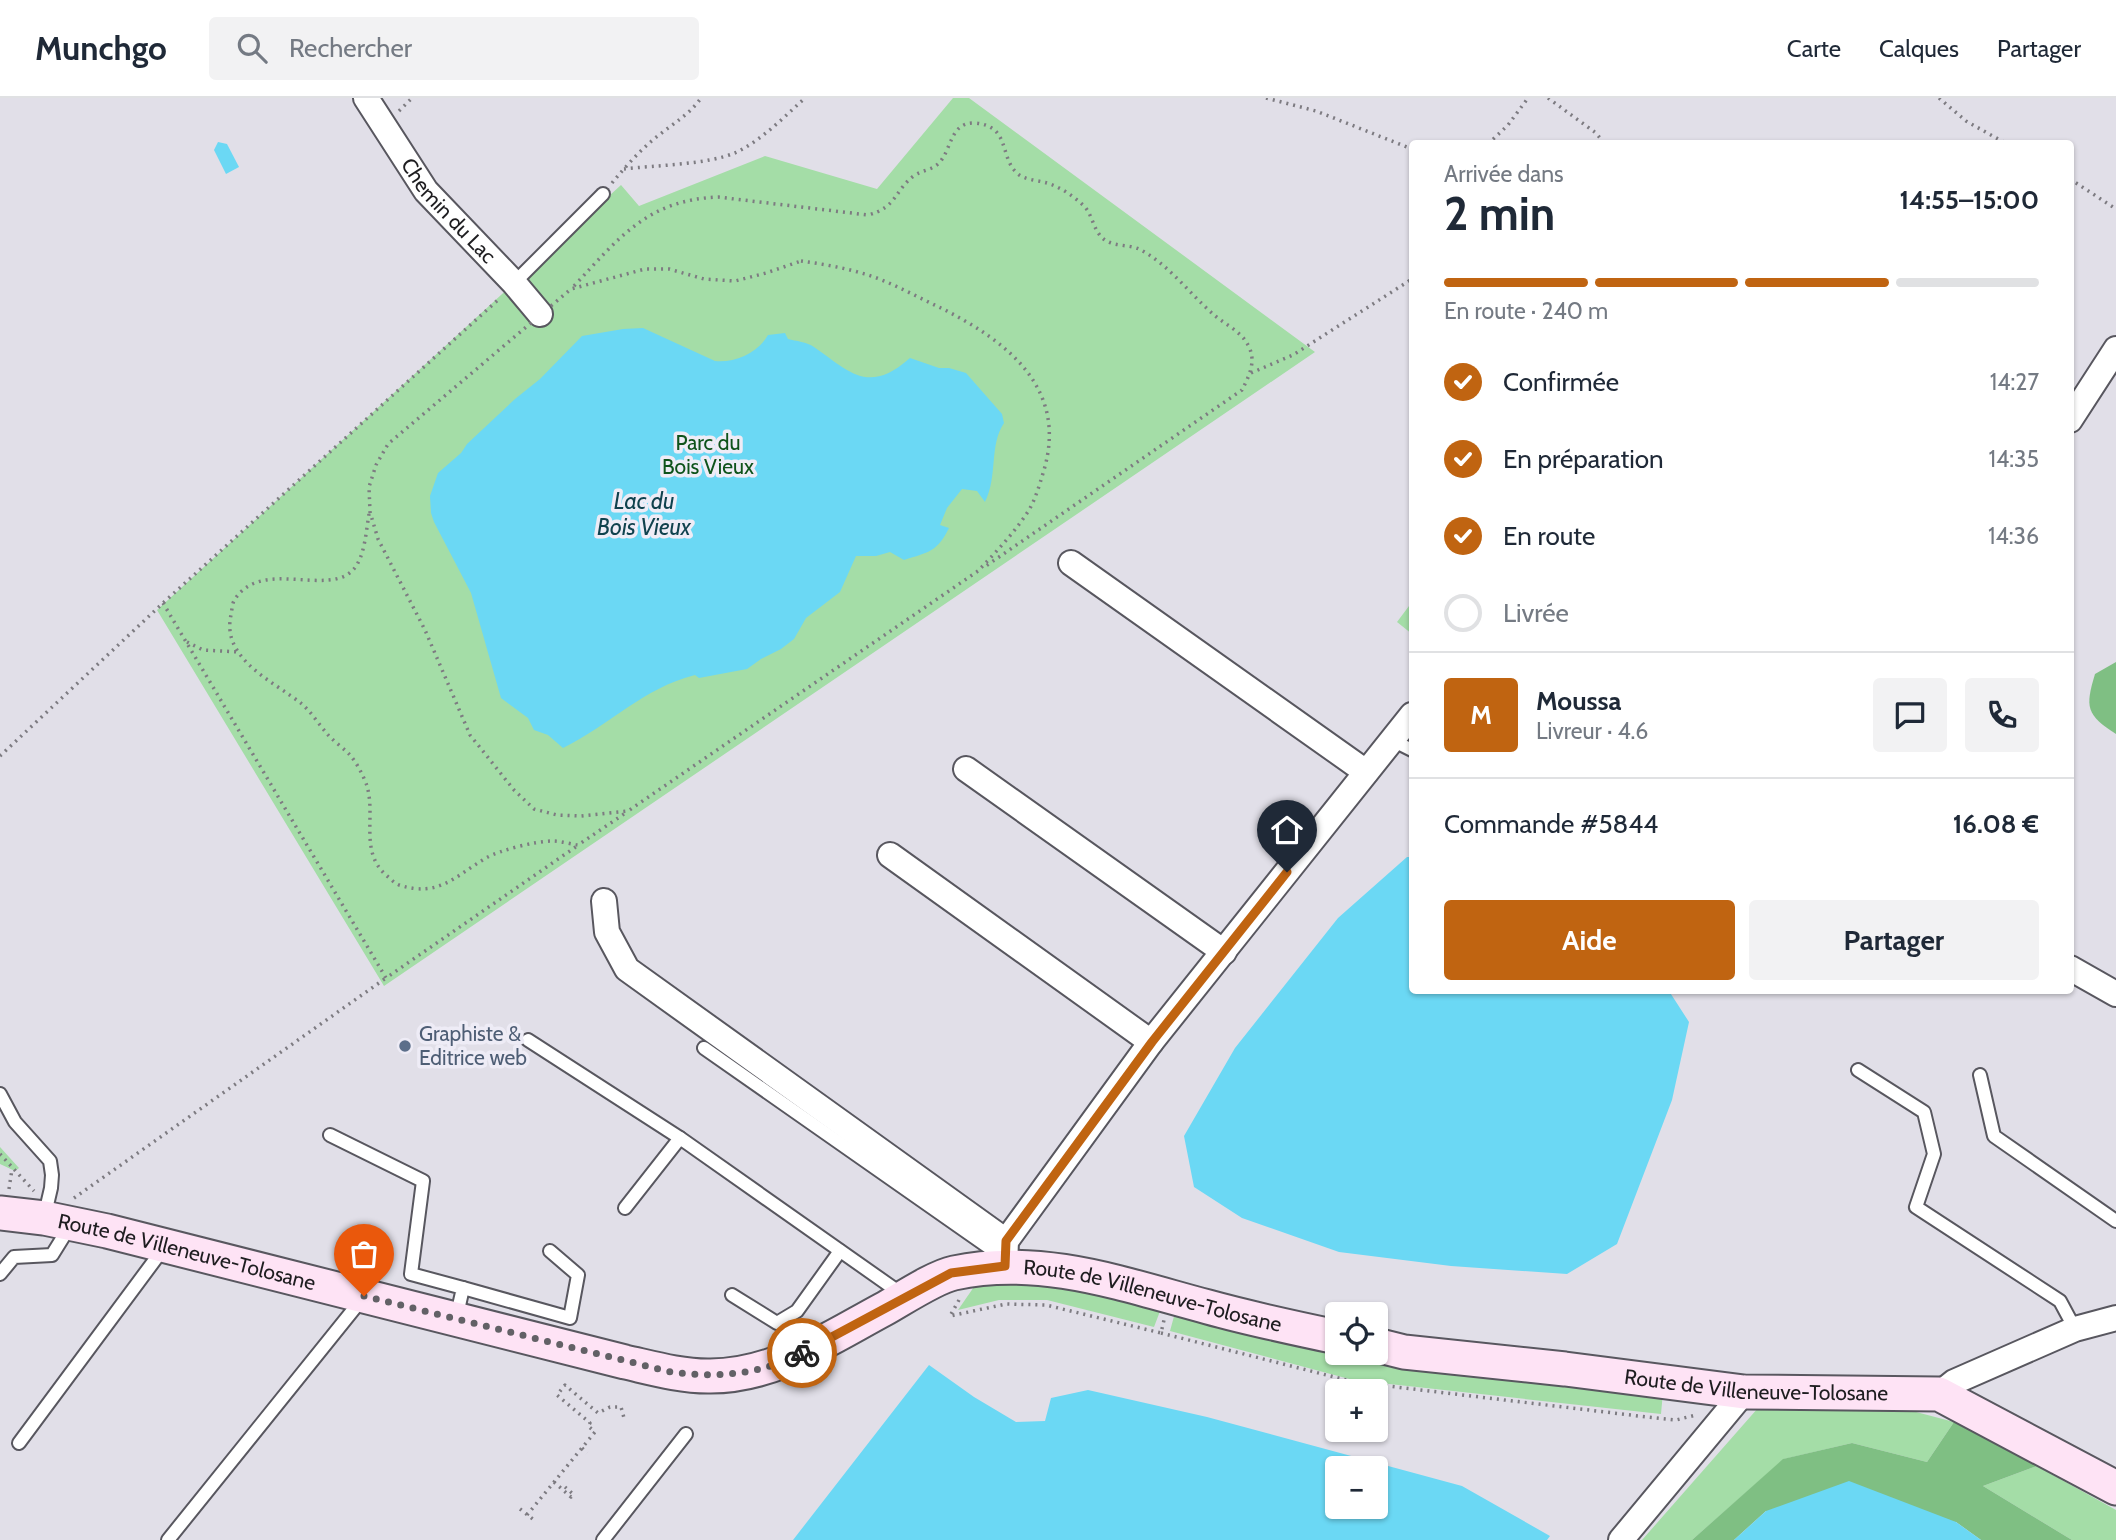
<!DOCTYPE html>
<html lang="fr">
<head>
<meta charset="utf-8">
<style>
	:root { --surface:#fff; --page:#f2f2f3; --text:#1f2937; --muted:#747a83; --line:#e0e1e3; --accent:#c06411 }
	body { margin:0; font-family:Cabin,sans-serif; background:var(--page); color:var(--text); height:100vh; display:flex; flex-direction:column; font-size:26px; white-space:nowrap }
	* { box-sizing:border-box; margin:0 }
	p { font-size:23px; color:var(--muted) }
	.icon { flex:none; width:38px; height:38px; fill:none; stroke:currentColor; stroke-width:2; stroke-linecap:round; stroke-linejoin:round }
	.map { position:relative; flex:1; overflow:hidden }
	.side { position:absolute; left:1409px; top:42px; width:665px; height:854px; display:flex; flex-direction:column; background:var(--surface); border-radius:7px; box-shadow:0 2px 5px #0004 }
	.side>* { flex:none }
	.tools { position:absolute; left:1325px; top:1204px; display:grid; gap:14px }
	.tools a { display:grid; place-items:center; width:63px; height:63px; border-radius:7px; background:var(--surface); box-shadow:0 2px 5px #0004; font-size:35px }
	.pin { position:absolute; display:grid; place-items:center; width:60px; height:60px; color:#fff; margin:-72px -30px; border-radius:50% 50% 50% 0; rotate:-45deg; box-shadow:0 0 7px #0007 }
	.pin .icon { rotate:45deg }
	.courier { position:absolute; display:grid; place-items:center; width:70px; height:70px; margin:-35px; border:5px solid #c06411; border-radius:50%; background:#fff; color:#222; box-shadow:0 2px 9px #0007 }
	.overview em { font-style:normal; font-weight:800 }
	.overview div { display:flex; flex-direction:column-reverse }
	.overview { display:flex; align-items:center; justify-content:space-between; height:119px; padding:0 35px }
	h1 { font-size:46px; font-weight:800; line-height:52px }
	.bar { display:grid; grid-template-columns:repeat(4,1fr); gap:10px 7px; align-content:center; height:84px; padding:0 35px }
	.bar i { height:9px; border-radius:5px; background:var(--line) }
	.bar .on { background:var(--accent) }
	.bar p { grid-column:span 4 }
	.line { display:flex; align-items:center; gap:18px; padding:0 35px; border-top:2px solid var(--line) }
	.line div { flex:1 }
	.round { display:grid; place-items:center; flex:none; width:74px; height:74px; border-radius:7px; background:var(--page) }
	ol { padding:0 35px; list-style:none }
	li { display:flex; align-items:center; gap:21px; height:77px }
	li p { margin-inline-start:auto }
	li .icon { padding:7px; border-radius:50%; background:var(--accent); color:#fff; stroke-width:4 }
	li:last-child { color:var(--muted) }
	li i { width:38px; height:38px; border:4px solid var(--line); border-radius:50% }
	.cta { display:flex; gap:14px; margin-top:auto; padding:14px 35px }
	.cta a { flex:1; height:80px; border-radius:7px; background:var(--accent); color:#fff; font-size:28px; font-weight:800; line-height:80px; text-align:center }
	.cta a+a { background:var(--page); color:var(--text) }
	header { display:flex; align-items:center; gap:42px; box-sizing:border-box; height:98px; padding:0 35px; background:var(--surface); border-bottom:2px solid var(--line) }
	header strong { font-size:33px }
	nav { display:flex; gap:38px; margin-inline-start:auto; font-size:24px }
	.search { width:490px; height:63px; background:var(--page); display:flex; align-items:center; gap:18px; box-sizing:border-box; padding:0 24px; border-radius:7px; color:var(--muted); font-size:26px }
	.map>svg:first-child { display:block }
	.green { fill:#a4dda7 }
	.forest { fill:#7fbf83 }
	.water { fill:#6bd8f4; fill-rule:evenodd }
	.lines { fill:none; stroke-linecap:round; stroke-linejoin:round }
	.lane-casing { stroke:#58575f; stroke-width:16 }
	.street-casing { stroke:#58575f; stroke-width:28 }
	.secondary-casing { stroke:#58575f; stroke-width:37 }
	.path { stroke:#7d7b81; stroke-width:3.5; stroke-dasharray:2 5; stroke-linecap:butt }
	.lane { stroke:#fff; stroke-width:12 }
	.street { stroke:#fff; stroke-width:24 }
	.secondary { stroke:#fee3f5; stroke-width:33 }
	.done { stroke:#626166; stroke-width:7; stroke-dasharray:0 12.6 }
	.route { stroke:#c06411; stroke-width:9 }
	.service-dot { fill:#5c6f8a; stroke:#eeecf6; stroke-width:2.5 }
	.labels { text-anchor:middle; stroke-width:7; stroke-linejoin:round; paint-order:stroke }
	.street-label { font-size:21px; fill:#1e1d20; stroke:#eeecf6 }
	.park-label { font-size:21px; fill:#0e531b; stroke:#eeecf6 }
	.service-label { font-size:21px; fill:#4e5e75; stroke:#eeecf6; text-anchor:start }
	.water-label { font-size:23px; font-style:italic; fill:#10424e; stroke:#eeecf6 }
</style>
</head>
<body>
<header>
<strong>Munchgo</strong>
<div class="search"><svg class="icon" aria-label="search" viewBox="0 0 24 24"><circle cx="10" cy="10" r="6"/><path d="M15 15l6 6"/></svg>Rechercher</div>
<nav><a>Carte</a><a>Calques</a><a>Partager</a></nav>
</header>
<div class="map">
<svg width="2116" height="1442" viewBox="0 0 2116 1442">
	<rect width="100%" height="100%" fill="#e1dfe8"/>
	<g class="green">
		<path d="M953,0H969L1315,254L384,888L157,512L621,87L639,108L765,58L877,91Z"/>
		<path d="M1412,504V536L1397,524Z"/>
		<path d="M0,1049L19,1070L15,1073L0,1066Z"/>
		<path d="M1027,1179L1162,1208L1154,1229L1047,1202H999L958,1212L978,1183Z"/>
		<path d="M1176,1211L1337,1255L1663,1294L1661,1316L1353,1282L1170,1233Z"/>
		<path d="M1758,1310H1901L1954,1324L1927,1364L1852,1345L1784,1361L1692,1442H1642Z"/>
		<path d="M2037,1368L2116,1412V1442H2072L1983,1388Z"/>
	</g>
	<g class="forest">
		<path d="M2116,564V636C2086,617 2085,609 2095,576Z"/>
		<path d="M1954,1324L2037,1368L1983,1388L2072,1442H1981L1956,1424L1766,1413L1734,1442H1692L1783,1361L1852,1345L1927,1364Z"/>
	</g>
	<g class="water">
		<path d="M218,44L227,46L239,69L226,76L214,52Z"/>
		<path d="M643,230L715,263C735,265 758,255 768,237L785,235L788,241C796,243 807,244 814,249C850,274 868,297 910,260L939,270H949L966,275L1002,316L1004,325C989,347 998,378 985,404L977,393L962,391L947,410L940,427L949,430C937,454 929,454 904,462L890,454L876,458H856L840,494L806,520L794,541L781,551L761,561L747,571L699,580L695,577C643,590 610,627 563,650L548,637L534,632L528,620L501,600L471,495L434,424L431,415L430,398L438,375L461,355L467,346L515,301L540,281L582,238L623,231Z"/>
		<path d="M1407,759H1412V892L1669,893L1689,924L1672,1002L1617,1146L1567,1176L1451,1168L1339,1154L1242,1120L1194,1089L1184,1038L1235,950L1338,820Z"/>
		<path d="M929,1267L974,1299L1016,1324L1045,1323L1051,1300L1088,1292L1207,1319L1462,1388L1550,1438L1547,1442H793ZM1376,1370V1409H1337V1370Z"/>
		<path d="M1849,1383L1956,1424L1981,1442H1734L1766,1413Z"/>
	</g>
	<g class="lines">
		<g class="lane-casing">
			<g id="lane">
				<path d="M514,185L603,96"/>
				<path d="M1392,642L1412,652"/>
				<path d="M528,942L680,1040"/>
				<path d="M704,950L1004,1160"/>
				<path d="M1858,972L1924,1014L1934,1056L1916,1109L2060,1203L2075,1231"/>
				<path d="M1980,977L1994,1038L2116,1123"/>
				<path d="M0,996L15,1024L50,1063L52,1077L51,1090L44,1120"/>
				<path d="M330,1037L423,1083L411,1176L463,1190L456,1221"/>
				<path d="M625,1110L680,1040L903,1197"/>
				<path d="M0,1176L14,1159L52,1157L70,1128"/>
				<path d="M463,1190L570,1220L578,1177L550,1153"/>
				<path d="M732,1197L777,1225L797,1213L840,1153"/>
				<path d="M19,1345L163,1151"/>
				<path d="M168,1442L362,1201"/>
				<path d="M603,1442L686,1336"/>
			</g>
		</g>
		<g class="street-casing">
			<g id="street">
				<path id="s1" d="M366,0L426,93L514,185L540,216"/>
				<path d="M2070,322L2116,251"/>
				<path d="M1071,465L1366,674"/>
				<path d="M966,671L1224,854"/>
				<path d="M890,757L1151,944"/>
				<path d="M604,803L607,834L627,871L1006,1143"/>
				<path d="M2070,870L2116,896"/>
				<path d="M1005,1168L1006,1143L1151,944L1412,617"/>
				<path d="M1939,1296L1954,1284L2075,1231L2116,1220"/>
				<path d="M1621,1442L1744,1294"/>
			</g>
		</g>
		<g class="secondary-casing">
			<g id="secondary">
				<path id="s2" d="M0,1115L44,1120L107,1133L625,1264C652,1270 680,1278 708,1278C773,1279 828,1241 884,1211C902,1201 935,1179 954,1175C1041,1156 1125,1187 1208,1209C1251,1221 1294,1230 1337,1239"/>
				<path id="s3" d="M1376,1247L1404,1254L1565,1271L1744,1294L1939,1296L2116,1390"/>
			</g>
		</g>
		<g class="path">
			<path d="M1266,0L1316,13L1412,51"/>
			<path d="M1548,0L1596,35L1605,46"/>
			<path d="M1939,0L1966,23L2007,46"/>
			<path d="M399,13L412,0"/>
			<path d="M1488,46L1508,27L1528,0"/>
			<path d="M624,71C656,67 708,67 737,54C763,41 784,19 805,0"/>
			<path d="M2070,81L2116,111"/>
			<path d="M612,85C626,68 641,51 659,37C674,25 690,16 701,0"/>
			<path d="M801,163C823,166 846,170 868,177C893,185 917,199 941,210C1007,243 1068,290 1044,372C1040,385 1036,400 1029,412C1015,434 996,454 978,473L628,713L581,718L557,717L534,711L514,692L470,637L425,532L378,441L370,414L369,389L376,367L388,346L571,191L645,171H669L704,181L735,183L766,175Z"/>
			<path d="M574,188C619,140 647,102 718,99L868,117C898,109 894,92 915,77C923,72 932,72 939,65C952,51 950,24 975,25C1011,28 999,59 1017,75C1024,82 1037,82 1047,85C1060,89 1072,97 1083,107C1093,116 1093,134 1105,142C1115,149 1130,146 1141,152C1169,167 1189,195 1213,216C1224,226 1241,233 1248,247C1257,263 1249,278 1242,292L983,470"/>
			<path d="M1251,275L1293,257L1412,181"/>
			<path d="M369,416C366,433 365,459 353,472C327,499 262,460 235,501C232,505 232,512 231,517C221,561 273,583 302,606C312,615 320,628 329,638C335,644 343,650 349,656C356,663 364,679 367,688C376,719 359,754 387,778C391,781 394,785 399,787C439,800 455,778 486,760C500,752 536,743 552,743C561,743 570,746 578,747L627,714"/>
			<path d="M163,505L386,880L577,748"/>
			<path d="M187,544L203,552L239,554"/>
			<path d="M0,658L163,505L499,201"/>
			<path d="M0,1056L34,1093"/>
			<path d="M9,1091L12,1071"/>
			<path d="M74,1100L386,880"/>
			<path d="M959,1202L950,1218L1006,1206L1046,1207L1161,1235L1164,1222"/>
			<path d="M1161,1235L1354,1284L1647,1319L1676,1322L1696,1317"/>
			<path d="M582,1350L587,1355"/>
			<path d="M554,1384L571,1399L573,1396L565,1389"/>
			<path d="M520,1411L534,1422"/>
			<path d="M527,1417L595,1334L588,1328L590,1325L557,1297L565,1287L598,1315L610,1309H621L624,1320"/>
		</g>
		<use href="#lane" class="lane"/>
		<use href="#street" class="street"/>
		<use href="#secondary" class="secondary"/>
	</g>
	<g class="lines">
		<path class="done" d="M364,1198L671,1274C717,1280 760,1277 802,1255"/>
		<path class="route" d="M802,1255L951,1175L1005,1168L1006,1143L1152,944L1287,774"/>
	</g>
	<circle class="service-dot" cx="405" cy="948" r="7"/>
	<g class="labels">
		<g class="street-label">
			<text dy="7" stroke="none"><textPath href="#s1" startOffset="140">Chemin du Lac</textPath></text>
			<text dy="7" stroke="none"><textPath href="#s2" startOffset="191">Route de Villeneuve-Tolosane</textPath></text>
			<text dy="7" stroke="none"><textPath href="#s2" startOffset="1199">Route de Villeneuve-Tolosane</textPath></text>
			<text dy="7" stroke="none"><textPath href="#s3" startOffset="383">Route de Villeneuve-Tolosane</textPath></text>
		</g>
		<g class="park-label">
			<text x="708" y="352">Parc du<tspan x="708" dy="24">Bois Vieux</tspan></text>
		</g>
		<g class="service-label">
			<text x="419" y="943">Graphiste &amp;<tspan x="419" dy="24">Editrice web</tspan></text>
		</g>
		<g class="water-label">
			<text x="644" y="411">Lac du<tspan x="644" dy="26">Bois Vieux</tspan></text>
		</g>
	</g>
</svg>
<div class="tools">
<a><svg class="icon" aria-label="locate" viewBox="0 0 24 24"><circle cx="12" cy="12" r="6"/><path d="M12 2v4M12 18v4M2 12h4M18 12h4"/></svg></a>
<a>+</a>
<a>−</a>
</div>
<div class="pin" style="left:364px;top:1198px;background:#ea580c"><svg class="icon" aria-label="bag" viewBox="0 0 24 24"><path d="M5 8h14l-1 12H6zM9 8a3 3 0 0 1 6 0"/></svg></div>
<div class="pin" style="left:1287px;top:774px;background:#1f2937"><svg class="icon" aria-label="home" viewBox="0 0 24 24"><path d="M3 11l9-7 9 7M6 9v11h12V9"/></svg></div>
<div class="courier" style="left:802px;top:1255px"><svg class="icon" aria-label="bike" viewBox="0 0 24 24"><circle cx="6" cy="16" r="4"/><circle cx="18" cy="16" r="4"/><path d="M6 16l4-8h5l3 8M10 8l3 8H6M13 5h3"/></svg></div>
<section class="side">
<div class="overview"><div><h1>2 min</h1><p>Arrivée dans</p></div><em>14:55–15:00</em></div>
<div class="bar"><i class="on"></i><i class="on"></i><i class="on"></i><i></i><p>En route · 240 m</p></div>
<ol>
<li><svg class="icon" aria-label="check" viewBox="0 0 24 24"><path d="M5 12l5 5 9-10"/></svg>Confirmée<p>14:27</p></li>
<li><svg class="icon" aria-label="check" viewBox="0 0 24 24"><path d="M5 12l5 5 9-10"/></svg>En préparation<p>14:35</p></li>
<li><svg class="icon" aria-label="check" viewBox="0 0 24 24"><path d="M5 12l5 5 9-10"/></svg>En route<p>14:36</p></li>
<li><i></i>Livrée</li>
</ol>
<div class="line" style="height:126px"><b class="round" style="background:var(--accent);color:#fff">M</b><div><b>Moussa</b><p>Livreur · 4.6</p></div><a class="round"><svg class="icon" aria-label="chat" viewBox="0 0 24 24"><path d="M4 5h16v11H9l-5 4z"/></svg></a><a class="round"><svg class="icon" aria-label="phone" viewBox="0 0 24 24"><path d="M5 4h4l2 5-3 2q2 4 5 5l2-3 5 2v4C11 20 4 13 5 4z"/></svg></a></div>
<div class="line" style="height:91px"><div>Commande #5844</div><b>16.08 €</b></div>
<div class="cta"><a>Aide</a><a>Partager</a></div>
</section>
</div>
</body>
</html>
